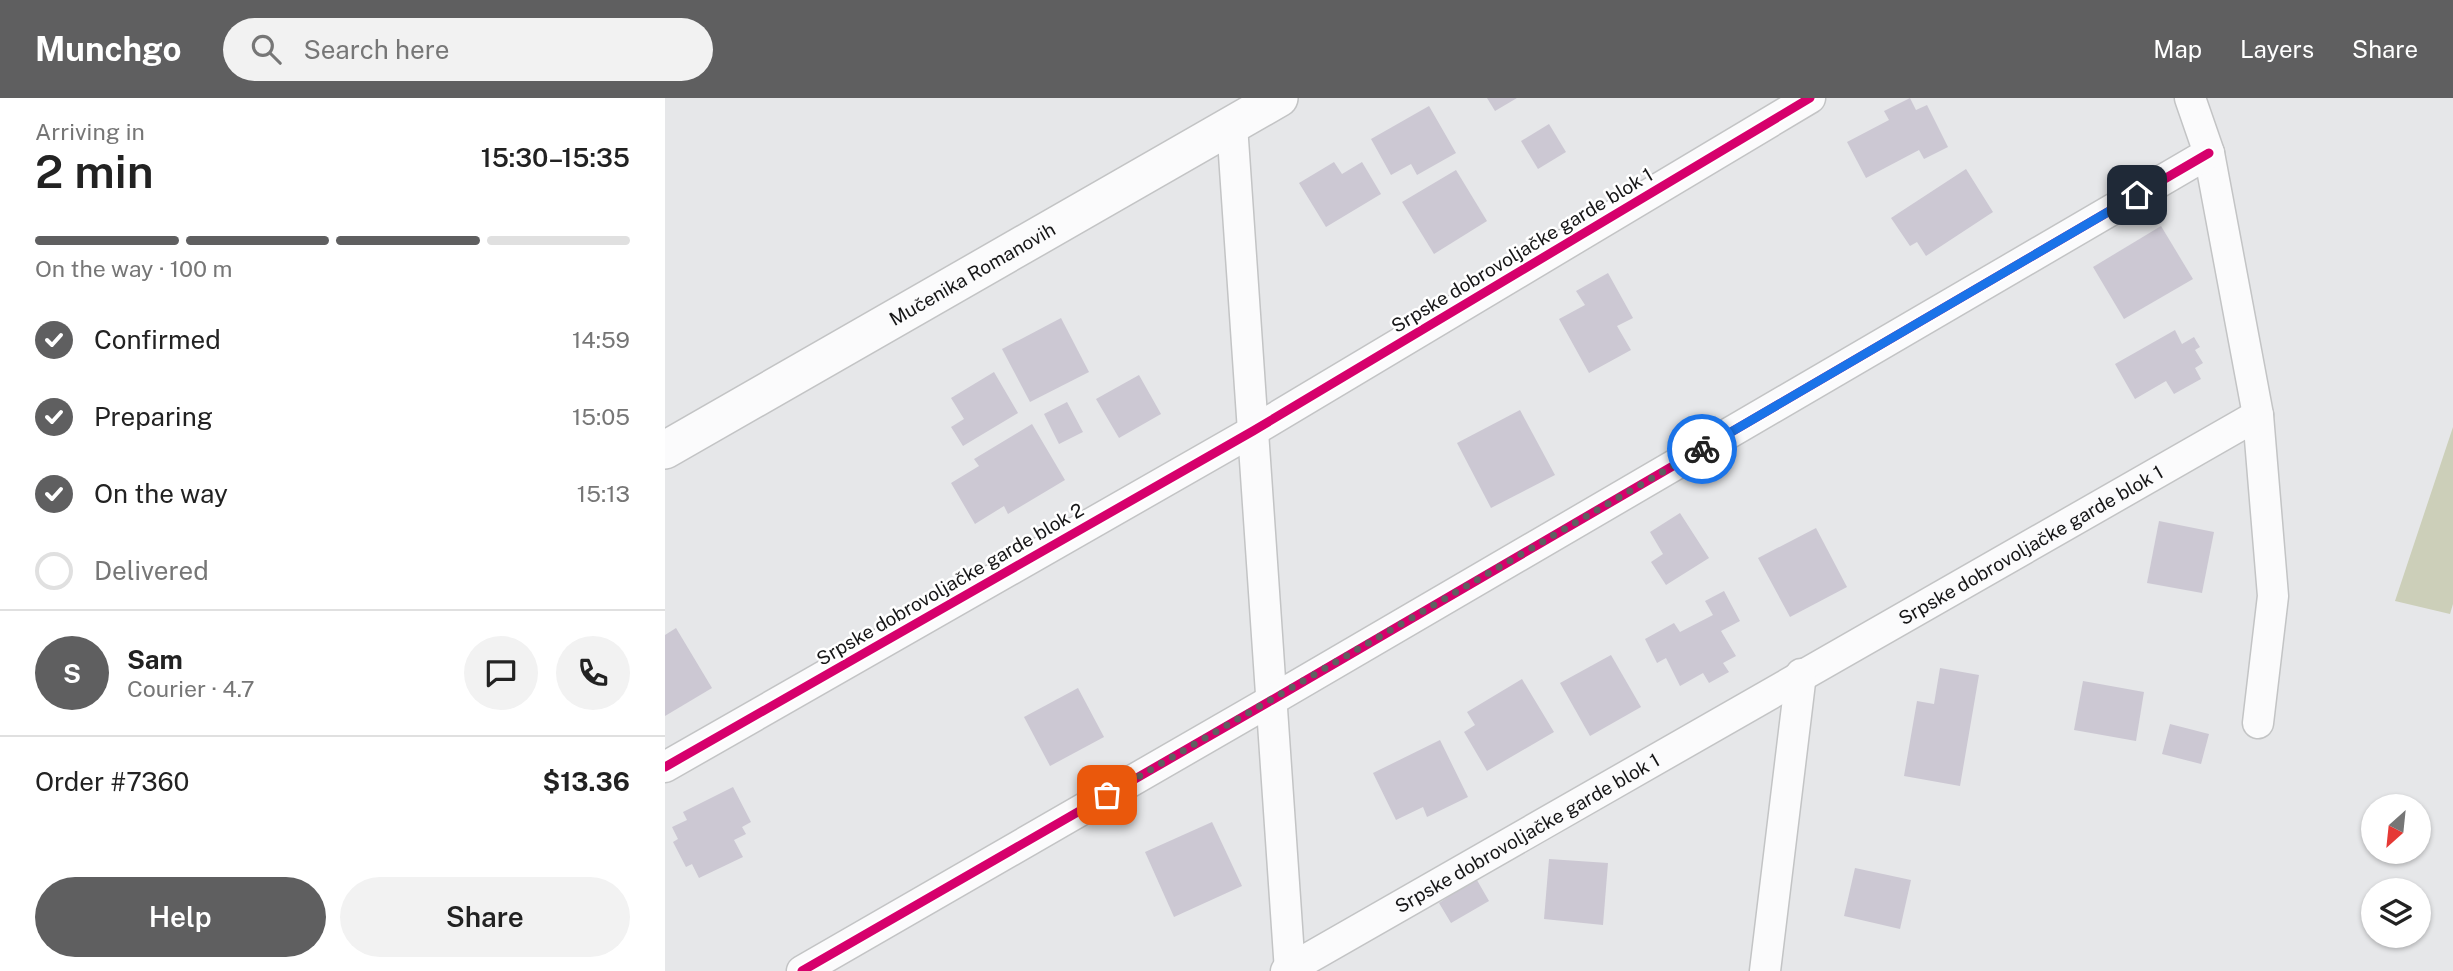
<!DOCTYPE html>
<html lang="en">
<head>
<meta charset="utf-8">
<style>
	:root { --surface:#fff; --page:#f2f2f2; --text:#222; --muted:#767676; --line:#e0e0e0; --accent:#5f5f60 }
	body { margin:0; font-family:"Public Sans",sans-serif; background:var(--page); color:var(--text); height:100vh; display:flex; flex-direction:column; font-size:26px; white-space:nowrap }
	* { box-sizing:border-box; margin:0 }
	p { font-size:23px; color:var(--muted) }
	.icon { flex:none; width:38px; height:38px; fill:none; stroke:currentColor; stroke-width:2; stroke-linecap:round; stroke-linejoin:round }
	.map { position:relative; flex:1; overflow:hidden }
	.drawer { display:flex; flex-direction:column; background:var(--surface); width:665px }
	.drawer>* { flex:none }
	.needle { width:46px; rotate:207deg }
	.controls { position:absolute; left:1696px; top:696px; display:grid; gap:14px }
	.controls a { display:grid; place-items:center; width:70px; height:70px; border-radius:50%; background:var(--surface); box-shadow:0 2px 5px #0004; font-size:35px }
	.pin { position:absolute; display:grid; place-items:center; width:60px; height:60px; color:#fff; margin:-30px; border-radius:14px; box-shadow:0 4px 10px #0006 }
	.courier { position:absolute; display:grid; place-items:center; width:70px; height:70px; margin:-35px; border:5px solid #1a73e8; border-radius:50%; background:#fff; color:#222; box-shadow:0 2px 9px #0007 }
	.overview em { font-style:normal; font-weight:600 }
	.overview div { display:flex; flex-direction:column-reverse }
	.overview { display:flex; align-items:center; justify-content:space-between; height:119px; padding:0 35px }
	h1 { font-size:46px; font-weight:600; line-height:52px }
	.bar { display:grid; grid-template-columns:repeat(4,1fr); gap:10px 7px; align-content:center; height:84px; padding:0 35px }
	.bar i { height:9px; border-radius:5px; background:var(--line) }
	.bar .active { background:var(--accent) }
	.bar p { grid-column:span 4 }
	.line { display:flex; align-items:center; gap:18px; padding:0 35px; border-top:2px solid var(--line) }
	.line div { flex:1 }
	.round { display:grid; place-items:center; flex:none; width:74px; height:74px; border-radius:37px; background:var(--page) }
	ol { padding:0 35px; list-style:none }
	li { display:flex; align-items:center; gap:21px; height:77px }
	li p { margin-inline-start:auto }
	li .icon { padding:7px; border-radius:50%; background:var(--accent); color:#fff; stroke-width:4 }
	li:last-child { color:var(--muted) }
	li i { width:38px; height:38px; border:4px solid var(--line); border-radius:50% }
	.cta { display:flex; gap:14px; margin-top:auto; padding:14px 35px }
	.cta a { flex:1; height:80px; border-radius:42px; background:var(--accent); color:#fff; font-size:28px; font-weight:600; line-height:80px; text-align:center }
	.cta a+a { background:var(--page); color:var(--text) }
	header { display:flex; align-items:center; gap:42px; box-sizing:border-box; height:98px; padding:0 35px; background:var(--accent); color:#fff }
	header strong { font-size:33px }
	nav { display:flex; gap:38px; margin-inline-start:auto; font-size:24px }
	.search { width:490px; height:63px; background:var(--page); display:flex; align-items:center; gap:18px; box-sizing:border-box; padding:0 24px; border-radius:38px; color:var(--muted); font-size:26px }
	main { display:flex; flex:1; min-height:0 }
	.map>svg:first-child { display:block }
	.green { fill:#cccfb9 }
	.building { fill:#ccc8d3 }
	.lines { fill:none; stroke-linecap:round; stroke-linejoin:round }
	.minor-casing { stroke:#c3c4c5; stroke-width:33 }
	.tertiary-casing { stroke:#c3c4c5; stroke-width:40 }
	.minor { stroke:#fbfbfc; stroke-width:30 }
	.tertiary { stroke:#fbfbfc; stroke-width:37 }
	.cycleway-casing { stroke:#fff; stroke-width:13 }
	.cycleway { stroke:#d6006c; stroke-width:9 }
	.done { stroke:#5f5f60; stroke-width:7; stroke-dasharray:0 12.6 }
	.route { stroke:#1a73e8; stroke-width:9 }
	.labels { text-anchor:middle; stroke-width:5; stroke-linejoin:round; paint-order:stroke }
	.street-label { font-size:19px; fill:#161617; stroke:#fff }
</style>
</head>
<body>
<header>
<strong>Munchgo</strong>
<div class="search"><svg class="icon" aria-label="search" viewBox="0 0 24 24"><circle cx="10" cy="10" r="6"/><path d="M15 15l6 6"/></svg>Search here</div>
<nav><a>Map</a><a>Layers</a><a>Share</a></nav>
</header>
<main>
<section class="drawer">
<div class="overview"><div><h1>2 min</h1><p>Arriving in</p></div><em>15:30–15:35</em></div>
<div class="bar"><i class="active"></i><i class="active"></i><i class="active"></i><i></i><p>On the way · 100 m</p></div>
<ol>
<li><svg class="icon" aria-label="check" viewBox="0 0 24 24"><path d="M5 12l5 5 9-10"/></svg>Confirmed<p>14:59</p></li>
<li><svg class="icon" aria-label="check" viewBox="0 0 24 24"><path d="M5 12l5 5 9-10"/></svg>Preparing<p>15:05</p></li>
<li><svg class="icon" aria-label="check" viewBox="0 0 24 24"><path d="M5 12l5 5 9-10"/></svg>On the way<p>15:13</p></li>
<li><i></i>Delivered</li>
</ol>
<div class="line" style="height:126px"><b class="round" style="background:var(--accent);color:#fff">S</b><div><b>Sam</b><p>Courier · 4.7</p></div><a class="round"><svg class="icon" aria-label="chat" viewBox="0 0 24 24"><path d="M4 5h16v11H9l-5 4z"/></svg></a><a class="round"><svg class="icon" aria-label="phone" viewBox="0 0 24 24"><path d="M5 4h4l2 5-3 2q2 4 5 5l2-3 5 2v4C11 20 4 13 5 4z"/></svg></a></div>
<div class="line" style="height:91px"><div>Order #7360</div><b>$13.36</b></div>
<div class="cta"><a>Help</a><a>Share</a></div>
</section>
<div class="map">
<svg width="1788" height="873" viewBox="0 0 1788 873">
	<rect width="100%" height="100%" fill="#e6e7e9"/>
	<path class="green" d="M1788,329V506L1785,516L1730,503Z"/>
	<g class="building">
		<path d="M822,0H852L830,13Z"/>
		<path d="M1245,0L1251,12L1262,7L1283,49L1259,61L1254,52L1201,80L1182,44L1224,22L1219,13Z"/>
		<path d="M764,8L791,55L752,77L746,66L726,77L706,41Z"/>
		<path d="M884,26L901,54L873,71L856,43Z"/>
		<path d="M669,64L677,76L697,64L716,96L661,129L634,85Z"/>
		<path d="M1301,71L1328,114L1261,158L1252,144L1245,148L1226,120Z"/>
		<path d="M791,72L822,123L769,156L737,104Z"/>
		<path d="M1496,128L1528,181L1459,221L1428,169Z"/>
		<path d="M943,175L968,220L952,228L966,252L924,275L894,221L920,207L911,193Z"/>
		<path d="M396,220L424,274L365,304L337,251Z"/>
		<path d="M1510,232L1517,246L1529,239L1535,249L1530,252L1538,265L1530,270L1536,281L1509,296L1501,283L1470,301L1450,266Z"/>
		<path d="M329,274L353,315L298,348L286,329L299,321L286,300Z"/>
		<path d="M474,277L496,316L454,340L431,301Z"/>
		<path d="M402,304L418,334L394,346L379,316Z"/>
		<path d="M855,312L890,377L826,410L792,345Z"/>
		<path d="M367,326L400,382L343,416L339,408L310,426L286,385L314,368L309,361Z"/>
		<path d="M1015,415L1044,460L1001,487L986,464L998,456L985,434Z"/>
		<path d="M1494,423L1549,434L1537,495L1482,485Z"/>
		<path d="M1151,430L1182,489L1125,519L1093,460Z"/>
		<path d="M1059,493L1075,523L1056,533L1071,558L1058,565L1064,574L1044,585L1038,575L1015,588L1001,560L992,565L980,541L1009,525L1015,534L1048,517L1040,503Z"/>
		<path d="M11,530L47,590L0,618V537Z"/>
		<path d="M946,557L976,609L925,638L895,585Z"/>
		<path d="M1275,570L1314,577L1295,688L1239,678L1252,603L1269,606Z"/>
		<path d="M857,581L889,634L822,673L799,634L810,627L802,614Z"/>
		<path d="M1418,583L1479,594L1471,643L1409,632Z"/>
		<path d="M413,590L439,639L385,668L359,619Z"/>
		<path d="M1505,626L1544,636L1536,666L1497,656Z"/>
		<path d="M775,642L803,699L762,719L758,709L731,722L708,675Z"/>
		<path d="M68,689L86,724L77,729L81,736L69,742L78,759L34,780L27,766L21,769L8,744L13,741L7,729L22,722L18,714Z"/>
		<path d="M547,724L577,788L509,819L480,754Z"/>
		<path d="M884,761L943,765L938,827L879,821Z"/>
		<path d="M805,770L824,803L786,825L774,805L786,797L780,785Z"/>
		<path d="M1190,770L1246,782L1235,831L1179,818Z"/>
	</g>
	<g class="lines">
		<g class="minor-casing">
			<g id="minor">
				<path d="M1525,0L1544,55L1593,317L1608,498L1593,625"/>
				<path d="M567,27L625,873"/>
				<path d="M0,669L588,333L1145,0"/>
				<path d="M137,873L607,602L1544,55"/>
				<path id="s1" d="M621,873L1593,317"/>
				<path d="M1100,873L1136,576"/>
			</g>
		</g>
		<g class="tertiary-casing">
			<g id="tertiary">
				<path id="s2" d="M0,352L614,0"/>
			</g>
		</g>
		<use href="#minor" class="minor"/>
		<use href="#tertiary" class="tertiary"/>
		<g class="cycleway-casing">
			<g id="cycleway">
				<path d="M0,669L588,333L1145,0"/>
				<path d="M137,873L607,602L1544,55"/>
			</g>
		</g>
		<use href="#cycleway" class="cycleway"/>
	</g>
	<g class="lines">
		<path class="done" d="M442,697L1037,351"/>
		<path class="route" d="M1037,351L1472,97"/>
	</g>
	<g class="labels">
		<g class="street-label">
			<text transform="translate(857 152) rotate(-31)" y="7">Srpske dobrovoljačke garde blok 1</text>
			<text dy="7" stroke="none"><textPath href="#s2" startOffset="354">Mučenika Romanovih</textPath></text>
			<text dy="7" stroke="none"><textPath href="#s1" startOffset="858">Srpske dobrovoljačke garde blok 1</textPath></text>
			<text transform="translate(285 486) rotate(-30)" y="7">Srpske dobrovoljačke garde blok 2</text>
			<text dy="7" stroke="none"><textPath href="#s1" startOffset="278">Srpske dobrovoljačke garde blok 1</textPath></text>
		</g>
	</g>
</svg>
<div class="controls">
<a><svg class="needle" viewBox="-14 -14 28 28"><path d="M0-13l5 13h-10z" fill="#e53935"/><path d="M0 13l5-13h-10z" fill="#767676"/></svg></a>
<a><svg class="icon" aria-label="layers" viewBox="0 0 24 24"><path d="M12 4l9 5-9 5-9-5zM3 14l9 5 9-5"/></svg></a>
</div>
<div class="pin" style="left:442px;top:697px;background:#ea580c"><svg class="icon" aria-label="bag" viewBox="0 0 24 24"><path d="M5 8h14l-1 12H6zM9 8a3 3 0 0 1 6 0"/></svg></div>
<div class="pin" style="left:1472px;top:97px;background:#1f2937"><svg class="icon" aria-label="home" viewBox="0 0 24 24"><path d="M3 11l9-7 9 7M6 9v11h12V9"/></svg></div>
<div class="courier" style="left:1037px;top:351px"><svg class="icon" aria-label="bike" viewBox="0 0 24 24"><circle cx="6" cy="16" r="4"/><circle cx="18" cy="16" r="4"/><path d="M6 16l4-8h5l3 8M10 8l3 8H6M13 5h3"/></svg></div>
</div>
</main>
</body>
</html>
